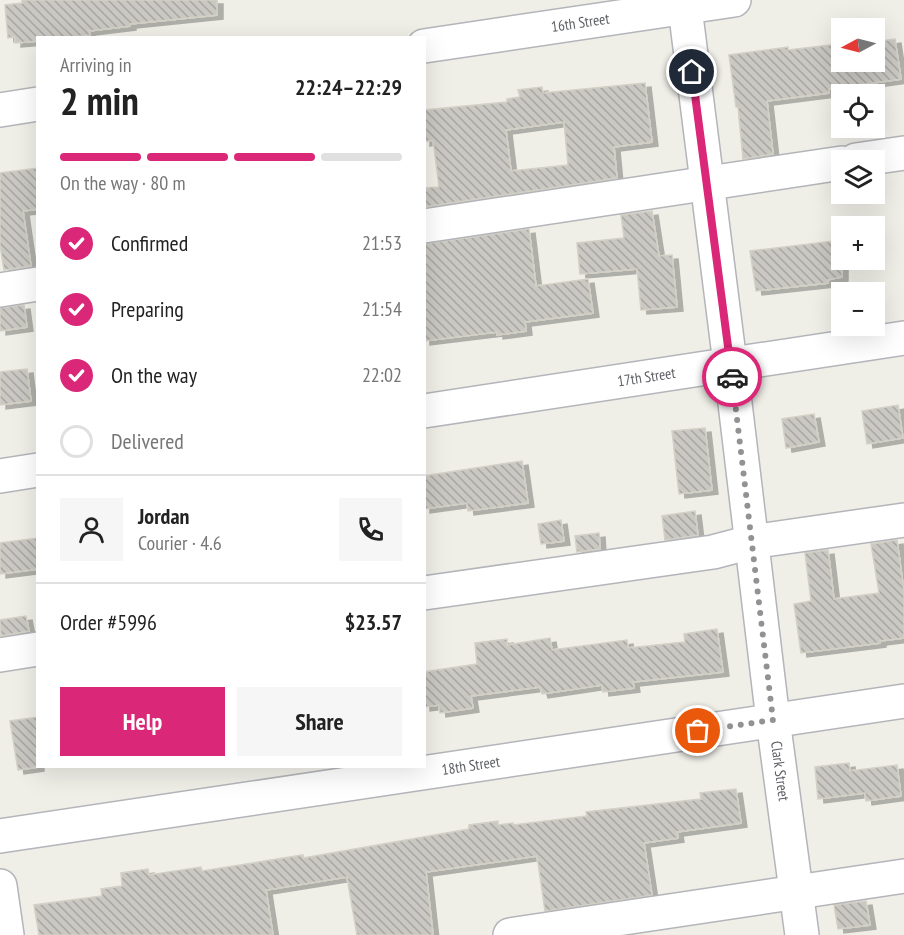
<!DOCTYPE html>
<html lang="en">
<head>
<meta charset="utf-8">
<style>
	:root { --surface:#fff; --page:#f6f6f6; --text:#222; --muted:#767676; --line:#e0e0e0; --accent:#db2777 }
	body { margin:0; font-family:"PT Sans Narrow",sans-serif; background:var(--page); color:var(--text); height:100vh; display:flex; flex-direction:column; font-size:22px; white-space:nowrap }
	* { box-sizing:border-box; margin:0 }
	p { font-size:20px; color:var(--muted) }
	.icon { flex:none; width:33px; height:33px; fill:none; stroke:currentColor; stroke-width:2; stroke-linecap:round; stroke-linejoin:round }
	.map { position:relative; flex:1; overflow:hidden }
	.side { position:absolute; left:36px; top:36px; width:390px; height:732px; display:flex; flex-direction:column; background:var(--surface); border-radius:0px; box-shadow:0 6px 24px #0002 }
	.side>* { flex:none }
	.needle { width:39px; rotate:263deg }
	.controls { position:absolute; left:831px; top:18px; display:grid; gap:12px }
	.controls a { display:grid; place-items:center; width:54px; height:54px; border-radius:0px; background:var(--surface); box-shadow:0 6px 24px #0002; font-size:30px }
	.pin { position:absolute; display:grid; place-items:center; width:51px; height:51px; color:#fff; margin:-26px; border:3px solid #fff; border-radius:50%; box-shadow:0 2px 6px #0007 }
	.courier { position:absolute; display:grid; place-items:center; width:60px; height:60px; margin:-30px; border:4px solid #db2777; border-radius:50%; background:#fff; color:#222; box-shadow:0 2px 8px #0007 }
	.overview em { font-style:normal; font-weight:800 }
	.overview div { display:flex; flex-direction:column-reverse }
	.overview { display:flex; align-items:center; justify-content:space-between; height:102px; padding:0 24px }
	h1 { font-size:39px; font-weight:800; line-height:45px }
	.bar { display:grid; grid-template-columns:repeat(4,1fr); gap:9px 6px; align-content:center; height:72px; padding:0 24px }
	.bar i { height:8px; border-radius:4px; background:var(--line) }
	.bar .selected { background:var(--accent) }
	.bar p { grid-column:span 4 }
	.line { display:flex; align-items:center; gap:15px; padding:0 24px; border-top:2px solid var(--line) }
	.line div { flex:1 }
	.round { display:grid; place-items:center; flex:none; width:63px; height:63px; border-radius:0px; background:var(--page) }
	ol { padding:0 24px; list-style:none }
	li { display:flex; align-items:center; gap:18px; height:66px }
	li p { margin-inline-start:auto }
	li .icon { padding:6px; border-radius:50%; background:var(--accent); color:#fff; stroke-width:4 }
	li:last-child { color:var(--muted) }
	li i { width:33px; height:33px; border:3px solid var(--line); border-radius:50% }
	.primary-button { display:flex; gap:12px; margin-top:auto; padding:12px 24px }
	.primary-button a { flex:1; height:69px; border-radius:0px; background:var(--accent); color:#fff; font-size:24px; font-weight:800; line-height:69px; text-align:center }
	.primary-button a+a { background:var(--page); color:var(--text) }
	.map>svg:first-child { display:block }
	.building { fill:url(#building-back-hatch); stroke:#d3d0c5; stroke-width:1.5; fill-rule:evenodd; filter:url(#shadow) }
	.lines { fill:none; stroke-linecap:round; stroke-linejoin:round }
	.minor-casing { stroke:#b4b5ba; stroke-width:36 }
	.minor { stroke:#fff; stroke-width:33 }
	.done { stroke:#919292; stroke-width:6; stroke-dasharray:0 10.8 }
	.route { stroke:#db2777; stroke-width:8 }
	.labels { text-anchor:middle; stroke-width:4.5; stroke-linejoin:round; paint-order:stroke }
	.street-label { font-size:15px; fill:#5e6065; stroke:#fff }
</style>
</head>
<body>
<div class="map">
<svg width="904" height="935" viewBox="0 0 904 935">
	<defs>
		<pattern id="building-back-hatch" width="6" height="6" patternUnits="userSpaceOnUse" patternTransform="scale(1.5)"><rect width="6" height="6" fill="#cac8c3"/><path d="M-1 5l2 2M0 0l6 6M5-1l2 2" fill="none" stroke="#a7a6a2"/></pattern>
		<filter id="shadow"><feDropShadow dx="6" dy="4" stdDeviation="0" flood-color="#0004"/></filter>
	</defs>
	<rect width="100%" height="100%" fill="#efeee7"/>
	<g class="building">
		<path d="M22,0H217V15L130,24V26L89,31L90,35L66,38H38V41L15,43V37L8,38L5,5L22,3Z"/>
		<path d="M895,39L901,79L829,89V93L767,101L773,154L743,159L738,107H736L729,55L788,47V50L838,44L839,47H842V62H874V42Z"/>
		<path d="M645,83L652,142L614,147L617,178L424,207V188L439,187L433,140L424,142V110L507,102V99L520,97L518,90L542,87L543,93ZM564,122L568,165L511,171L506,130Z"/>
		<path d="M38,168V209L23,211L31,266L4,270L0,245V173Z"/>
		<path d="M652,211L659,256L672,255L677,307L641,310L637,269L580,274L577,243L624,238L621,215Z"/>
		<path d="M529,229L536,286L588,279L593,313L525,322L526,331L497,335V332L424,341V244Z"/>
		<path d="M842,240V277L827,280L828,283L756,291L750,251Z"/>
		<path d="M24,305L27,327L0,331V308Z"/>
		<path d="M27,369L31,401L0,405V372Z"/>
		<path d="M898,405L903,438L867,444L862,411Z"/>
		<path d="M814,414L819,442L786,448L782,419Z"/>
		<path d="M705,428L712,490L679,494L672,431Z"/>
		<path d="M522,461L528,503L468,511L467,503L424,509V476Z"/>
		<path d="M695,511L698,535L665,540L662,516Z"/>
		<path d="M561,520L564,541L541,544L538,524Z"/>
		<path d="M599,533L600,549L577,552L575,536Z"/>
		<path d="M38,538V569L0,574V543Z"/>
		<path d="M897,540L904,592V638L880,641V643L801,653L794,604L811,601L805,553L828,550L834,599L879,593L871,544Z"/>
		<path d="M26,616L29,631L1,636L0,620Z"/>
		<path d="M717,629L723,672L633,682L634,688L603,692L602,685L542,694L540,687L471,696L473,708L440,713L439,705L424,707V672L477,664L475,643L507,639V645L550,638L552,650L627,640L628,648L685,642L684,634Z"/>
		<path d="M38,717V767L18,770L10,721Z"/>
		<path d="M849,763L850,771L897,765L901,796L866,801L865,793L818,799L815,767Z"/>
		<path d="M736,789L741,823L677,832L678,838L644,843L652,895L545,911L537,856L426,872L433,935H357L347,877L266,890L273,935H39L34,905L102,896L101,889L122,886L121,873L148,869L149,875L201,867L202,871L303,855V858L469,829V825L498,821V825L513,823V825L587,816L586,812L701,799L700,793Z"/>
		<path d="M866,901L870,925L838,929L834,905Z"/>
	</g>
	<g class="lines">
		<g class="minor-casing">
			<g id="minor">
				<path id="s1" d="M684,0L734,395L773,720L802,935"/>
				<path id="s2" d="M424,46L734,0"/>
				<path d="M0,110L38,104"/>
				<path d="M856,160L904,153"/>
				<path d="M424,226L842,163"/>
				<path d="M0,290L38,284"/>
				<path id="s3" d="M424,411L904,338"/>
				<path d="M0,476L38,470"/>
				<path d="M424,593L713,552L751,542L904,520"/>
				<path d="M0,655L38,649"/>
				<path id="s4" d="M0,836L904,701"/>
				<path d="M0,886L7,935"/>
				<path d="M510,935L904,876"/>
			</g>
		</g>
		<use href="#minor" class="minor"/>
	</g>
	<g class="lines">
		<path class="done" d="M698,731L773,720L732,377"/>
		<path class="route" d="M692,72L732,377"/>
	</g>
	<g class="labels">
		<g class="street-label">
			<text dy="5" stroke="none"><textPath href="#s2" startOffset="158">16th Street</textPath></text>
			<text dy="5" stroke="none"><textPath href="#s3" startOffset="225">17th Street</textPath></text>
			<text dy="5" stroke="none"><textPath href="#s4" startOffset="476">18th Street</textPath></text>
			<text dy="5" stroke="none"><textPath href="#s1" startOffset="777">Clark Street</textPath></text>
		</g>
	</g>
</svg>
<div class="controls">
<a><svg class="needle" viewBox="-14 -14 28 28"><path d="M0-13l5 13h-10z" fill="#e53935"/><path d="M0 13l5-13h-10z" fill="#767676"/></svg></a>
<a><svg class="icon" aria-label="locate" viewBox="0 0 24 24"><circle cx="12" cy="12" r="6"/><path d="M12 2v4M12 18v4M2 12h4M18 12h4"/></svg></a>
<a><svg class="icon" aria-label="layers" viewBox="0 0 24 24"><path d="M12 4l9 5-9 5-9-5zM3 14l9 5 9-5"/></svg></a>
<a>+</a>
<a>−</a>
</div>
<div class="pin" style="left:698px;top:731px;background:#ea580c"><svg class="icon" aria-label="bag" viewBox="0 0 24 24"><path d="M5 8h14l-1 12H6zM9 8a3 3 0 0 1 6 0"/></svg></div>
<div class="pin" style="left:692px;top:72px;background:#1f2937"><svg class="icon" aria-label="home" viewBox="0 0 24 24"><path d="M3 11l9-7 9 7M6 9v11h12V9"/></svg></div>
<div class="courier" style="left:732px;top:377px"><svg class="icon" aria-label="car" viewBox="0 0 24 24"><path d="M5 17H2v-5l4-1 3-4h7l3 4 3 1v5h-3M9 17h6M6 11h13"/><circle cx="7" cy="17" r="2"/><circle cx="17" cy="17" r="2"/></svg></div>
<section class="side">
<div class="overview"><div><h1>2 min</h1><p>Arriving in</p></div><em>22:24–22:29</em></div>
<div class="bar"><i class="selected"></i><i class="selected"></i><i class="selected"></i><i></i><p>On the way · 80 m</p></div>
<ol>
<li><svg class="icon" aria-label="check" viewBox="0 0 24 24"><path d="M5 12l5 5 9-10"/></svg>Confirmed<p>21:53</p></li>
<li><svg class="icon" aria-label="check" viewBox="0 0 24 24"><path d="M5 12l5 5 9-10"/></svg>Preparing<p>21:54</p></li>
<li><svg class="icon" aria-label="check" viewBox="0 0 24 24"><path d="M5 12l5 5 9-10"/></svg>On the way<p>22:02</p></li>
<li><i></i>Delivered</li>
</ol>
<div class="line" style="height:108px"><a class="round"><svg class="icon" aria-label="person" viewBox="0 0 24 24"><circle cx="12" cy="8" r="4"/><path d="M4 21q1-7 8-7t8 7"/></svg></a><div><b>Jordan</b><p>Courier · 4.6</p></div><a class="round"><svg class="icon" aria-label="phone" viewBox="0 0 24 24"><path d="M5 4h4l2 5-3 2q2 4 5 5l2-3 5 2v4C11 20 4 13 5 4z"/></svg></a></div>
<div class="line" style="height:78px"><div>Order #5996</div><b>$23.57</b></div>
<div class="primary-button"><a>Help</a><a>Share</a></div>
</section>
</div>
</body>
</html>
